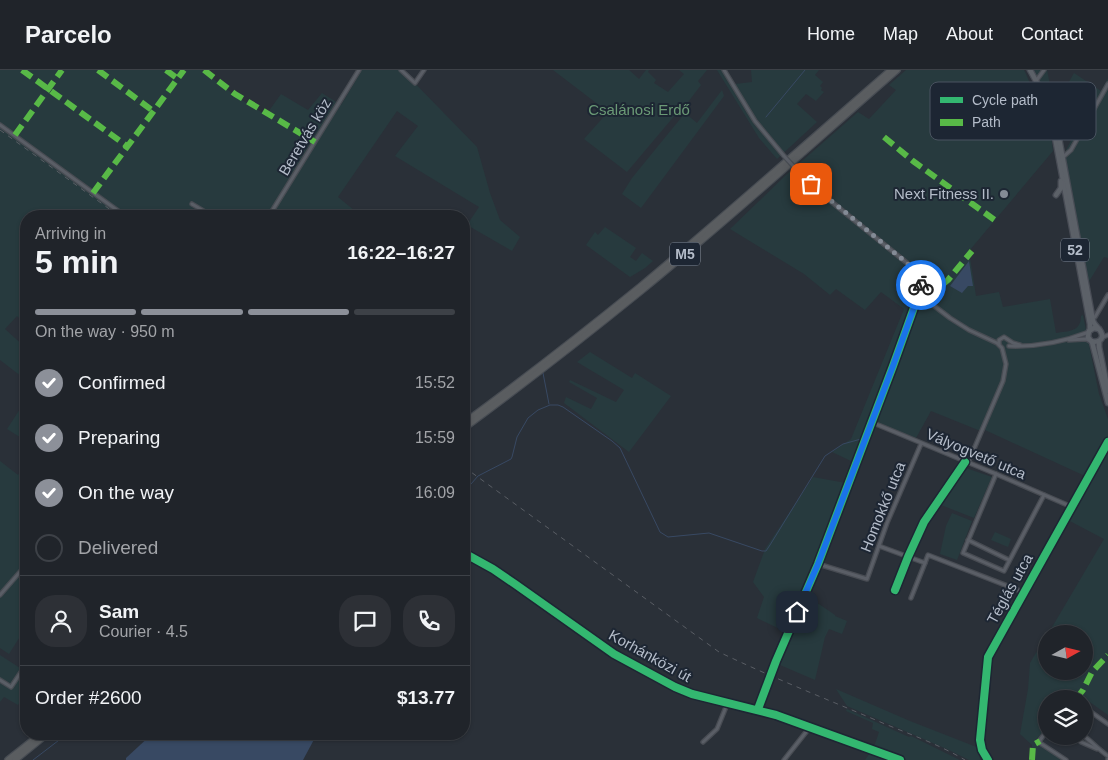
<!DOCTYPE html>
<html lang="en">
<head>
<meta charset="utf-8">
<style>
	:root { --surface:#20242a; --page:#2d3036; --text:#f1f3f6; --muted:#a2a4a8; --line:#3d4147; --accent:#8c9099 }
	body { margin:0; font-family:Arial,sans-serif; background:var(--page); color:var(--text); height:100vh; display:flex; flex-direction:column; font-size:19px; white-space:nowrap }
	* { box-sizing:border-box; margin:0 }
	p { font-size:16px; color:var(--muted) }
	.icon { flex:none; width:28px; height:28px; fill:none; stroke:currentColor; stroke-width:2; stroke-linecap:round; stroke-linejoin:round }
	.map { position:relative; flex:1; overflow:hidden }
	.sheet { position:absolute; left:20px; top:140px; width:450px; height:530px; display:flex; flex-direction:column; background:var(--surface); border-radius:20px; box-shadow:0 1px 4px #0004,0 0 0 1px var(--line) }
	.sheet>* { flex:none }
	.needle { width:32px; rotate:82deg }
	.fabs { position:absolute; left:1038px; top:555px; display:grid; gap:10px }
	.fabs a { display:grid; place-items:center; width:55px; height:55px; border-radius:50%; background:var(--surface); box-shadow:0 1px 4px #0004,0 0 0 1px var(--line); font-size:25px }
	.pin { position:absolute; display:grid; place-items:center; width:42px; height:42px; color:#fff; margin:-21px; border-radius:10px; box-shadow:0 2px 8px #0006 }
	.courier { position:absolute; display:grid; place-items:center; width:50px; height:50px; margin:-25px; border:4px solid #1a73e8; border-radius:50%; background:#fff; color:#222; box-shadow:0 1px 6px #0007 }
	.overview em { font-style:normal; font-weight:600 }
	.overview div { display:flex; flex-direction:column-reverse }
	.overview { display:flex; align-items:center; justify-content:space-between; height:85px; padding:0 15px }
	h1 { font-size:32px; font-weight:600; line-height:38px }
	.bar { display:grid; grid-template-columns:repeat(4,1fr); gap:8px 5px; align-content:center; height:60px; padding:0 15px }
	.bar i { height:6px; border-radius:4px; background:var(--line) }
	.bar .active { background:var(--accent) }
	.bar p { grid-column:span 4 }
	.line { display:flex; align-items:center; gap:12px; padding:0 15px; border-top:1px solid var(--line) }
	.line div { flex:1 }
	.round { display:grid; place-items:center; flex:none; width:52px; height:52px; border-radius:20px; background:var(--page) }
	ol { padding:0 15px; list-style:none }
	li { display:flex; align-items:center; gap:15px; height:55px }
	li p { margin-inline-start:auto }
	li .icon { padding:5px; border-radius:50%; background:var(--accent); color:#fff; stroke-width:4 }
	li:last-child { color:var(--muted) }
	li i { width:28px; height:28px; border:2px solid var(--line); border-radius:50% }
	header { display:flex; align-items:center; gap:30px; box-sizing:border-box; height:70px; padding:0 25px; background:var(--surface); border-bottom:1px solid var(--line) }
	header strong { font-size:24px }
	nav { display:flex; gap:28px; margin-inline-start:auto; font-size:18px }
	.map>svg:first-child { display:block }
	.green { fill:#273a3e }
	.water { fill:#384963 }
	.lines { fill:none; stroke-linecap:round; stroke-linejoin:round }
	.stream { stroke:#384963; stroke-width:1 }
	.minor-casing { stroke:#484c53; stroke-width:5.5 }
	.major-casing { stroke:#484c55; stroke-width:7 }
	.highway-casing { stroke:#474c53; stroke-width:8 }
	.minor { stroke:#5a5e66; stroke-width:3 }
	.major { stroke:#5c6168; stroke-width:4.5 }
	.highway { stroke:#5a5d60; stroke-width:5.5 }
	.rail { stroke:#595d64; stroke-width:1; stroke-dasharray:5 5; stroke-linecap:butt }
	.minor-bridge-casing { stroke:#484c53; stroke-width:5.5; stroke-linecap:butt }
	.minor-bridge { stroke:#5a5e66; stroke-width:3 }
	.quiet { stroke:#58b947; stroke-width:6; stroke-dasharray:12 6; stroke-linecap:butt }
	.cycleway-casing { stroke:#1d2633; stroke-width:11 }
	.cycleway { stroke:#33b770; stroke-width:8 }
	.done { stroke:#848b96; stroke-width:5; stroke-dasharray:0 9 }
	.route { stroke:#1a73e8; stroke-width:6 }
	.poi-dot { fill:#848b96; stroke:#1d2633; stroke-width:2 }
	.labels { text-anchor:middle; stroke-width:4; stroke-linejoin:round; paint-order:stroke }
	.shield { fill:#1d2633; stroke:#878f9c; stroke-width:1 }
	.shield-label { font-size:14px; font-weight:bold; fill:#b4bcc9 }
	.park-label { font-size:15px; fill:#6b9a76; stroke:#1d2633 }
	.street-label { font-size:15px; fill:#b4bcc9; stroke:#1d2633 }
	.poi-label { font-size:15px; fill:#b4bcc9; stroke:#1d2633; text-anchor:end }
	.key { fill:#1d2633; stroke:#4a5360; stroke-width:1 }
	.key-label { font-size:14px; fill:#b4bcc9 }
</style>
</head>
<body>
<header>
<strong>Parcelo</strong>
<nav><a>Home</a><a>Map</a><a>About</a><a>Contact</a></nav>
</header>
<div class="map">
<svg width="1108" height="690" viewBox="0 0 1108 690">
	<rect width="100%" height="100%" fill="#2a3038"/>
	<g class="green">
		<path d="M0,0H202L237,27L266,45L281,24L308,40L322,23L341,35L362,0H402L477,77L490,123L500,150L520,167L512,181L467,155L479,137L395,86L418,56L397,41L338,127L361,146H26V254L17,246L5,259L26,278V310L0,290Z"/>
		<path d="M553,0H629L639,9L646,0H649L648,2L656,10L654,13L668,22L684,4L679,0H707L698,11L701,15L685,36L681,38L627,102L584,69L608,42Z"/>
		<path d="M717,0H726L735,14L752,12L751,0H819L815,5L823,12L820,16L822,18L821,20L824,22L816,31L806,24L797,34L817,52L777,89L759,68Z"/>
		<path d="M906,0H1024C1027,6 1029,11 1032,18C1042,40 1051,56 1053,81L969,181L976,226L999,222L1003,237L1050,229L1056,263C1068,261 1081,262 1081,246L1083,245L1099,324L1108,349V645L1077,623L1072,629H1046V658L1035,671L1065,690H1031L1032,675L1020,664L1028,619L1030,593L1046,566V601H1084V564H1048L1104,469L1064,448L1085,406L985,360H978L931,341L916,368L875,353L853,415L807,526L835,545V546L847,551L842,564L829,559L825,567L815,610L773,592L786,562L757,548L764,527L753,512L765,479L813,407L846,413L853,392L832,382L851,369L904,239L881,222L865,240L836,219L830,225L804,204L730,159L786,105L858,42L869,49L896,20L889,15Z"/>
		<path d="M1034,0H1047L1056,44Z"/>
		<path d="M1074,3L1101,21L1108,8V188L1104,187L1088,213L1064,84L1076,61L1060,51L1067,40L1057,33Z"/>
		<path d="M722,20L724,26L641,138L622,124L632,108L685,43L697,53Z"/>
		<path d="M605,157L636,178L630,187L636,191L642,183L653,191L645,198L630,207L586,175L595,162L598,165Z"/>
		<path d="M590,282L632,308L635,303L671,326L629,382L564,333L566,327L591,339L597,328L569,312L570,310L616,332L624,320L577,292Z"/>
		<path d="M26,328V371L7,359L26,330Z"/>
		<path d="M0,391L18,405L26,392V564L24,567L21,565L9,584L0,578Z"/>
		<path d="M966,398L992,407L974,448L941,435Z"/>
		<path d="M952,443L972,451L957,490L940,484L946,456Z"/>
		<path d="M995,462L1011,469L1008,477L991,470Z"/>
		<path d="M0,585L26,602V629L24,627L18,635L4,627L0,632Z"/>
		<path d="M836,619L910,651L979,678L980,690H969L949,680L847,636Z"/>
		<path d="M847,639L909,667L911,666L960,690H865L874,677L879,662L872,659L873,653L846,641Z"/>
	</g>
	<g class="water">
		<path d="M969,191L973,216H968L962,223L950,216Z"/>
		<path d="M152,664H317L303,690H126V688Z"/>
	</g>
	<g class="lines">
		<g class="stream">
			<path d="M766,47L805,0"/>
			<path d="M543,303L549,334"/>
			<path d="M464,422L478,406L511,389L512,387L517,367L528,348L538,340L550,335H558L563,337L612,371L620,378L660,462L668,467L709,463L762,481H766L770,475L825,386L843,374L861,369L862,368L908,241L916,215"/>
			<path d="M33,690L67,664"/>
		</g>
		<g class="minor-casing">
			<g id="minor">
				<path d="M401,0L415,13L424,0"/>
				<path d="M724,0L755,51L784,86"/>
				<path d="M1036,11L1044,0"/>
				<path d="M0,55L125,146"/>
				<path d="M1063,87L1071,80L1108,14"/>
				<path d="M795,98L828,129L907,193L924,213L930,218L932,221L930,225L927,227L923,226L922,222"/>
				<path d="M192,134L212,146"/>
				<path d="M269,146L359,0"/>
				<path d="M926,227L933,235L950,248L969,260L997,273L1002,278L1006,294L1003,311L968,393"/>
				<path d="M1095,247L1108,225"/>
				<path d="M1101,268L1108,265"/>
				<path d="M1069,270L1086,269L1090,271"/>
				<path d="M999,274V270L1004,267L1013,273L1020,275"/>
				<path d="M1009,276C1036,277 1063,272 1089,262"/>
				<path d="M871,352L996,404L1072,437"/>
				<path d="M996,404L963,483L1004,501L1044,425"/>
				<path d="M968,470L1009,490"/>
				<path d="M879,476L925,493L928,485L1023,522"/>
				<path d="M464,483L493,499L515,514L614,584L675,617L692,624L776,645L900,690"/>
				<path d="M818,494L867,509L887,453L921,374"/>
				<path d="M895,520L908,487L924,452L965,392"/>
				<path d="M0,525L26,495"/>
				<path d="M911,528L925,493"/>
				<path d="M0,610L11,617L21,602"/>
				<path d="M1084,637L1108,654"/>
				<path d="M758,639L776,591L818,494L893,296L916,232C922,218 924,223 918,207"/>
				<path d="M1046,662L1040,670V673L1066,690"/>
				<path d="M1074,666L1081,672L1097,679"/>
				<path d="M1084,666C1092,672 1099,680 1108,686"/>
				<path d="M703,672L717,659L728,632"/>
				<path d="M784,690L810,657"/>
				<path d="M988,690L982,680L980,670L988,587L1108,372"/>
				<path d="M1108,690V689"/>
			</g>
		</g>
		<g class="major-casing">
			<g id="major">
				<path d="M1030,0C1041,18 1048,37 1053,57L1090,254V260"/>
				<path d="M1047,36L1053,45L1058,63L1093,251C1095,256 1099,258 1101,262C1105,270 1097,273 1091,271L1088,267L1089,261L1094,258L1099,259"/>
				<path d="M1056,125L1061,118V111"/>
				<path d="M1099,271V277L1108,321"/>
				<path d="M1092,272L1108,333"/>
			</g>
		</g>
		<g class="highway-casing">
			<g id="highway">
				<path d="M464,353C524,309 583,263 641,216C726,145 808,72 891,0"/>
				<path d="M464,358C524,314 583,268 641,221C728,150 812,74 897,0"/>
				<path d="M8,690L41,664"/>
				<path d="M15,690L47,664"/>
			</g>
		</g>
		<use href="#minor" class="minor"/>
		<use href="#major" class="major"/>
		<use href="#highway" class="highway"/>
		<g class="rail">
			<path d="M0,60L119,146"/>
			<path d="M464,397L719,582C773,608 829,630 885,654C912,665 940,675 965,690"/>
		</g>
		<g class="minor-bridge-casing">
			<path id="minor-bridge" d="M784,86L795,98"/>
		</g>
		<use href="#minor-bridge" class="minor-bridge"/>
		<g class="quiet">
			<path d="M22,0L127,76"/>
			<path d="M98,0L153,41"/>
			<path d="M166,0L178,9"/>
			<path d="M204,0L235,24L315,72"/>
			<path d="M15,65L62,0"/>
			<path d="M884,67L913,91L996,151"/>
			<path d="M93,123L184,0"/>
			<path d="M942,215L948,210L972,181"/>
			<path d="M1076,629L1083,620L1092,602L1108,585"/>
			<path d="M1032,690L1033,675L1040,671"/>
		</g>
		<g class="cycleway-casing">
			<g id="cycleway">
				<path d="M464,483L493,499L515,514L614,584L675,617L692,624L776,645L900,690"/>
				<path d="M895,520L908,487L924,452L965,392"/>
				<path d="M758,639L776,591L818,494L893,296L916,232C922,218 924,223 918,207"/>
				<path d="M988,690L982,680L980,670L988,587L1108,372"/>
			</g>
		</g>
		<use href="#cycleway" class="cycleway"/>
	</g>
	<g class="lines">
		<path class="done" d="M811,114L907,193L916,203L921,215"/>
		<path class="route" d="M797,542L818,494L893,296L916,232L922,222L921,215"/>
	</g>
	<circle class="poi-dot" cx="1004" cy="124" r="5"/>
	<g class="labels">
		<g class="shield">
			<rect x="1061" y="168.5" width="28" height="23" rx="4"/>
			<rect x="670" y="172.5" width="30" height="23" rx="4"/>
		</g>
		<g class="shield-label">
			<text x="1075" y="185">52</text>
			<text x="685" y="189">M5</text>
		</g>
		<g class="park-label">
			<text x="639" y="45">Csalánosi Erdő</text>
		</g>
		<g class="street-label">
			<text transform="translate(305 67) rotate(-59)" y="5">Beretvás köz</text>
			<text transform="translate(976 384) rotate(23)" y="5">Vályogvető utca</text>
			<text transform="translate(883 437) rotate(-68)" y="5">Homokkő utca</text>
			<text transform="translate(1010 519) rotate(-61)" y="5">Téglás utca</text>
			<text transform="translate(650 586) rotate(29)" y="5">Korhánközi út</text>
		</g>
		<g class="poi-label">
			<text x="994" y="129">Next Fitness II.</text>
		</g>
	</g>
	<rect x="930" y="12" width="166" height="58" rx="8" class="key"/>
	<rect x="940" y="27" width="23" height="6" fill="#33b770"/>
	<rect x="940" y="49" width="23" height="7" fill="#58b947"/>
	<g class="key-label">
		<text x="972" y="35">Cycle path</text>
		<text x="972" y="57">Path</text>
	</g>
</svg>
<div class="fabs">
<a><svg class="needle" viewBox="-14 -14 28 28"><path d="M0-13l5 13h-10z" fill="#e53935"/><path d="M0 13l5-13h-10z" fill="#a2a4a8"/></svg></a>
<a><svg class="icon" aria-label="layers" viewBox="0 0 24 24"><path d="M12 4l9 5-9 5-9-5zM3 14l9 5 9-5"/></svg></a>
</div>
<div class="pin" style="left:811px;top:114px;background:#ea580c"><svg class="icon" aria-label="bag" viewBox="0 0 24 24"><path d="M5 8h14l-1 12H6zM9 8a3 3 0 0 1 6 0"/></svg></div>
<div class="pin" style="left:797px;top:542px;background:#1f2937"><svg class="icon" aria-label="home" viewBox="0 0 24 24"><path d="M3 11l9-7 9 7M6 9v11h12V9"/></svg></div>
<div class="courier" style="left:921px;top:215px"><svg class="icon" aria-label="bike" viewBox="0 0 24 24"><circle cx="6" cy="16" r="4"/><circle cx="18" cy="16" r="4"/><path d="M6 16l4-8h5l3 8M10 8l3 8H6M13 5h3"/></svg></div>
<section class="sheet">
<div class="overview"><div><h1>5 min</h1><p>Arriving in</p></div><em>16:22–16:27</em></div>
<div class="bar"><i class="active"></i><i class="active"></i><i class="active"></i><i></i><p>On the way · 950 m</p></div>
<ol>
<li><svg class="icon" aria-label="check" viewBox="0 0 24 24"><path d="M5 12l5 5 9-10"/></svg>Confirmed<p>15:52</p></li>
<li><svg class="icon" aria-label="check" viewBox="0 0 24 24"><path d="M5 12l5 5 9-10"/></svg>Preparing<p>15:59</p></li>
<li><svg class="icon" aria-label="check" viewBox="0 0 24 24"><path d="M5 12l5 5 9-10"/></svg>On the way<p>16:09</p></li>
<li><i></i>Delivered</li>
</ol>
<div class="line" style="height:90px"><a class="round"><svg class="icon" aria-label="person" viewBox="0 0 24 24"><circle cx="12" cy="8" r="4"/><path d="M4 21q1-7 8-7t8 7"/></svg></a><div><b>Sam</b><p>Courier · 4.5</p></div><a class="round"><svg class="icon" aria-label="chat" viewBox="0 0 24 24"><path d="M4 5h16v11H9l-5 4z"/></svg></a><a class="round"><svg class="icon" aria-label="phone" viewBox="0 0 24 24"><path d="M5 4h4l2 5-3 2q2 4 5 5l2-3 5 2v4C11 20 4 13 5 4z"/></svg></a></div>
<div class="line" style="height:65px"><div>Order #2600</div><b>$13.77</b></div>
</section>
</div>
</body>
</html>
